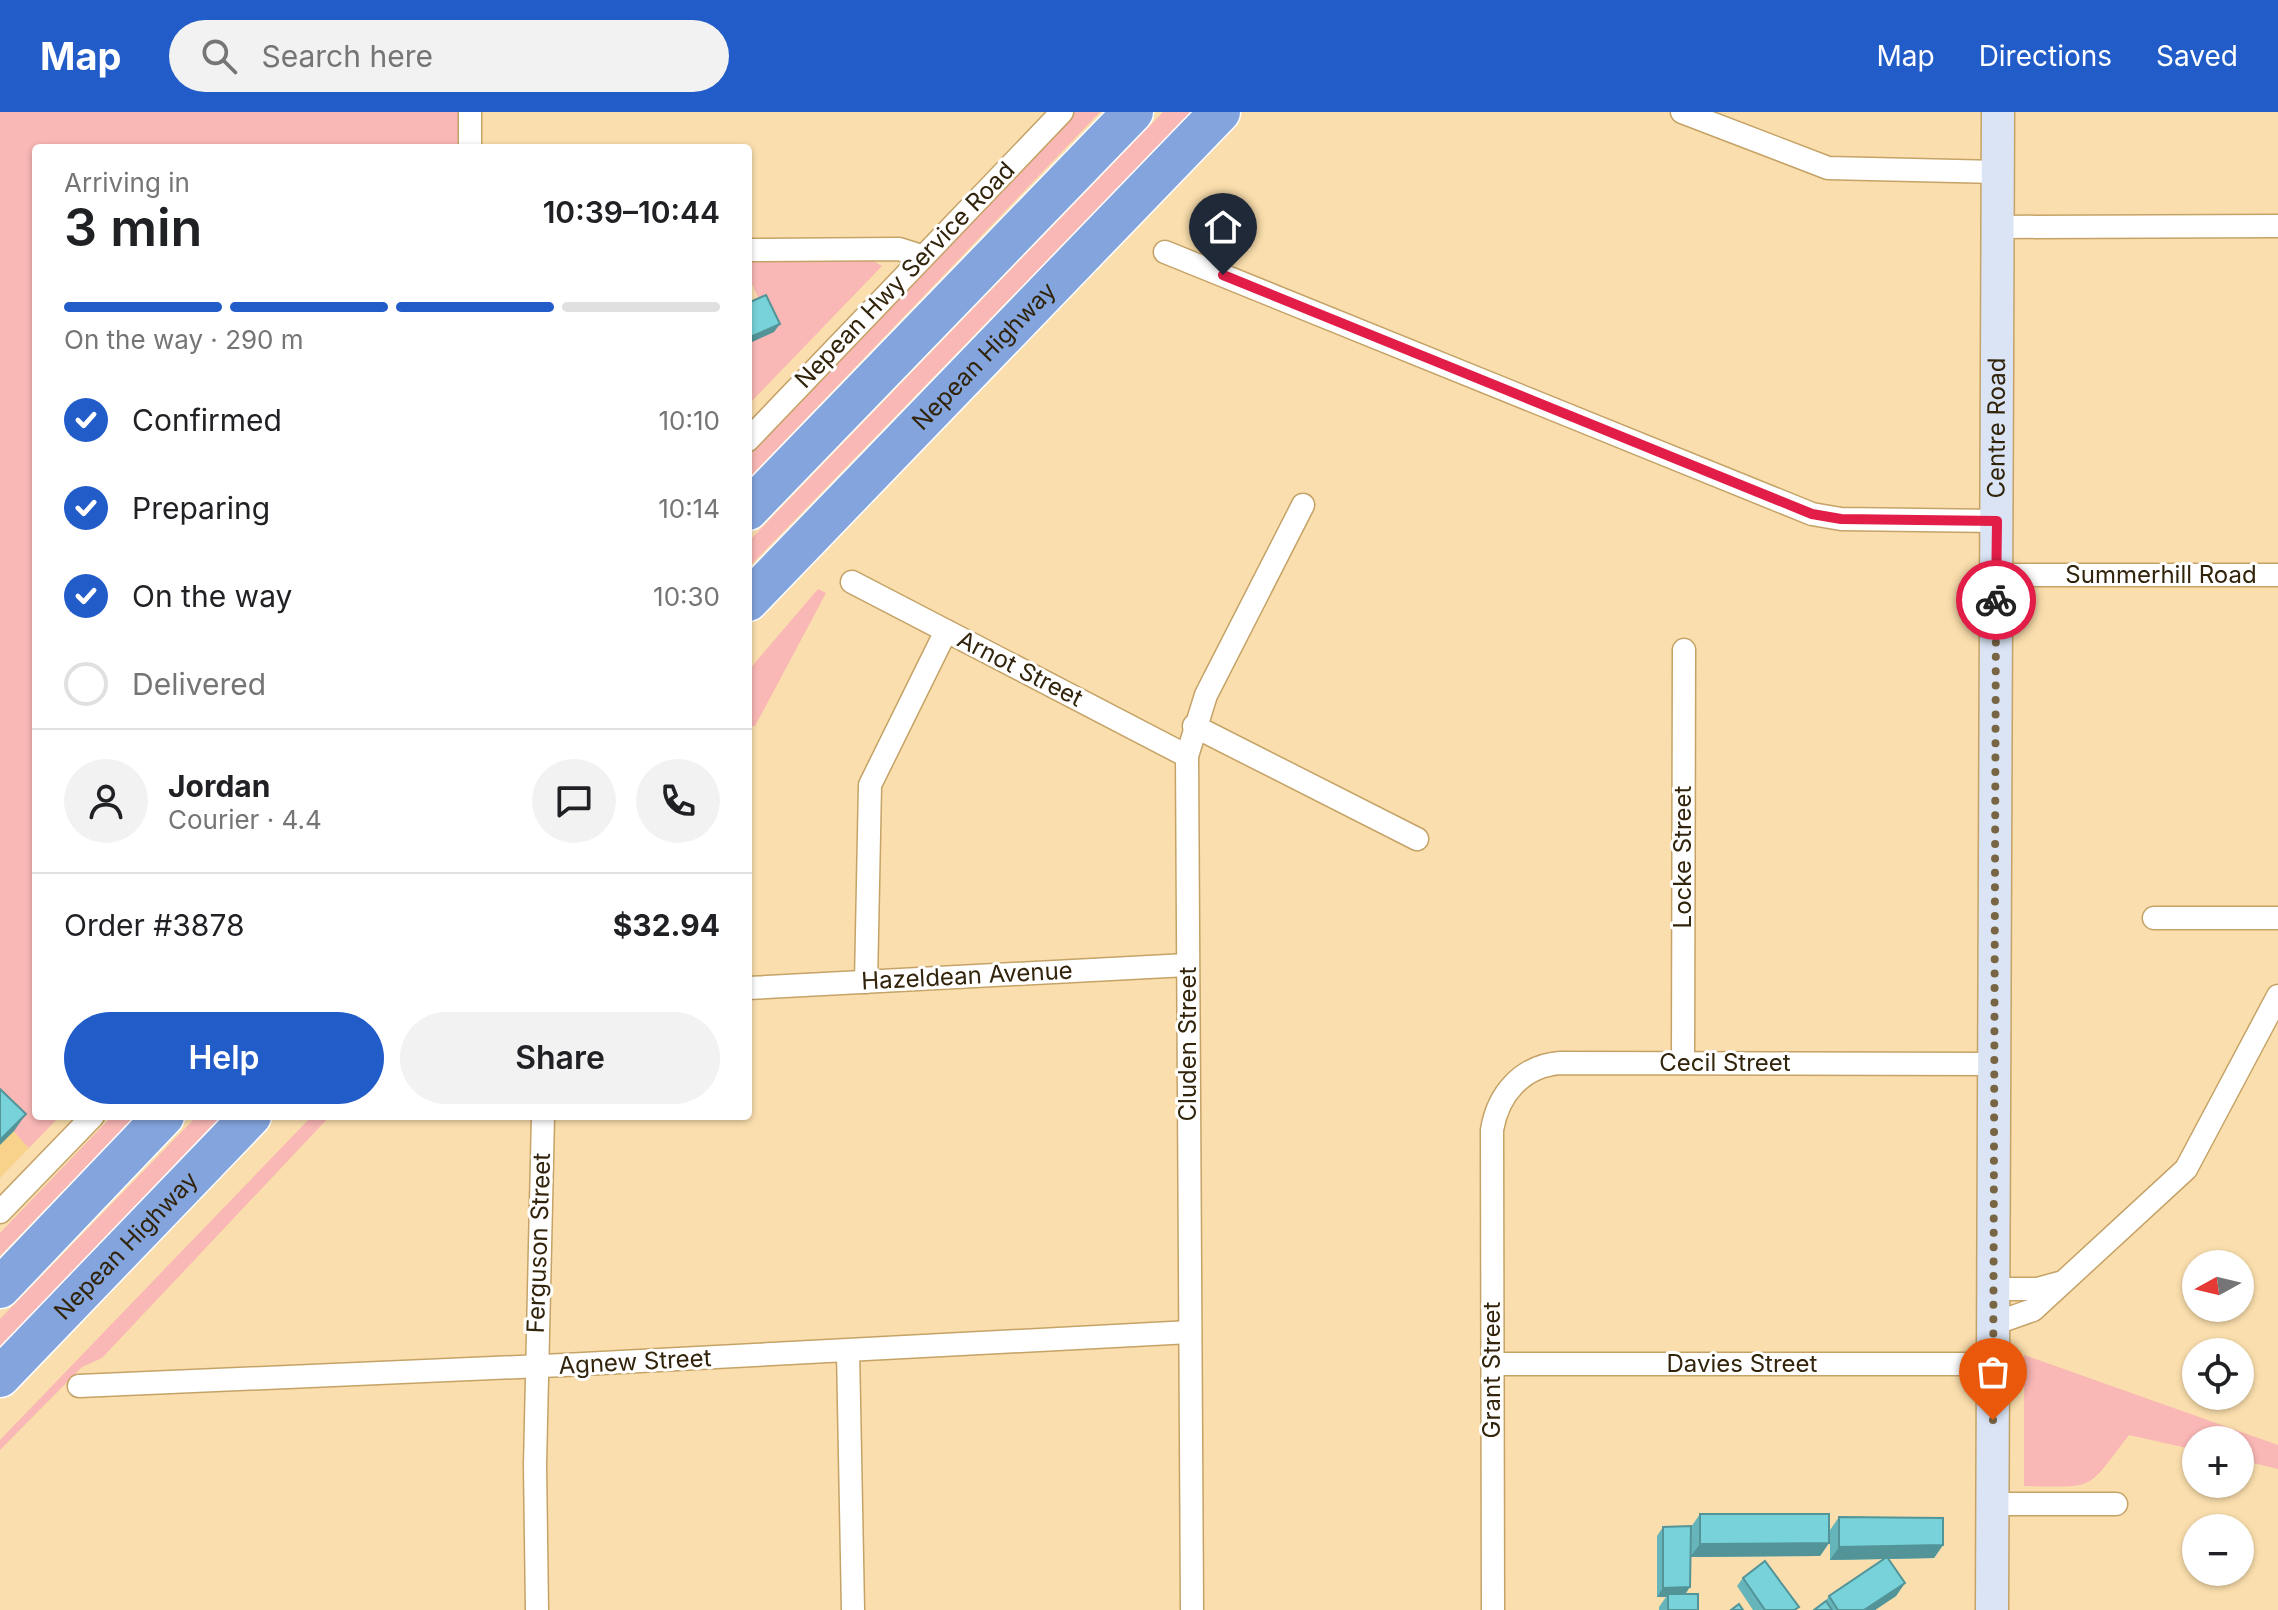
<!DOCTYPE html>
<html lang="en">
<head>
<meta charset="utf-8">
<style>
	:root { --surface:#fff; --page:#f2f2f2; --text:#202124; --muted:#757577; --line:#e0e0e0; --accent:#215cc9 }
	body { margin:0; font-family:Inter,sans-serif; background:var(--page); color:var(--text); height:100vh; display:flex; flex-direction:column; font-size:30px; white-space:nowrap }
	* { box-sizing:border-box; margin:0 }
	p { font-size:26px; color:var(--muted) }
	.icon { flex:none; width:44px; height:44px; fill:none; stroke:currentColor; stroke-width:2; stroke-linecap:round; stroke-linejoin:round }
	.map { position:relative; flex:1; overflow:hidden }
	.sheet { position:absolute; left:32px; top:32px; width:720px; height:976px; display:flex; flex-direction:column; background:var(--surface); border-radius:8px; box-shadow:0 2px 6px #0004 }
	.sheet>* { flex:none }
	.needle { width:52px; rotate:262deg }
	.controls { position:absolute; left:2182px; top:1138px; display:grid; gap:16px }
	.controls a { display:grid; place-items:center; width:72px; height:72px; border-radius:50%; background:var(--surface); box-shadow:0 2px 6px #0004; font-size:40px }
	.pin { position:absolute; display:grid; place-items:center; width:68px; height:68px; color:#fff; margin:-82px -34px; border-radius:50% 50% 50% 0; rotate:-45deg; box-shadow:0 0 8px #0007 }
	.pin .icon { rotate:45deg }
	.courier { position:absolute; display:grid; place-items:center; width:80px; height:80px; margin:-40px; border:6px solid #e11d48; border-radius:50%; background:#fff; color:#222; box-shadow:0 2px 10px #0007 }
	.head em { font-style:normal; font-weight:600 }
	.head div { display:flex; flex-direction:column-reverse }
	.head { display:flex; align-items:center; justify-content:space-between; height:136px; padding:0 32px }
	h1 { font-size:52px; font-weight:600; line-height:60px }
	.bar { display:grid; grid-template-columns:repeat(4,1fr); gap:12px 8px; align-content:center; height:96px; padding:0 32px }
	.bar i { height:10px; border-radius:6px; background:var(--line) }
	.bar .on { background:var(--accent) }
	.bar p { grid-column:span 4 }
	.line { display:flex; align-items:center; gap:20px; padding:0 32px; border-top:2px solid var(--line) }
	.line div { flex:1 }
	.round { display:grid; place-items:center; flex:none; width:84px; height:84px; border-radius:42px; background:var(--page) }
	ol { padding:0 32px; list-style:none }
	li { display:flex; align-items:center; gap:24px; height:88px }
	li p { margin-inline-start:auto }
	li .icon { padding:8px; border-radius:50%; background:var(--accent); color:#fff; stroke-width:4 }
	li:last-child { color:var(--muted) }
	li i { width:44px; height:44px; border:4px solid var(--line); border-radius:50% }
	.primary-button { display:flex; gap:16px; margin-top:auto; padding:16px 32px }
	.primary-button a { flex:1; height:92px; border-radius:48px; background:var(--accent); color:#fff; font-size:32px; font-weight:600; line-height:92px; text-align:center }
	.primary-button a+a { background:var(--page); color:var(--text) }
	header { display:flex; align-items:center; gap:48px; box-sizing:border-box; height:112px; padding:0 40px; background:var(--accent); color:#fff }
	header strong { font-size:38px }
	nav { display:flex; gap:44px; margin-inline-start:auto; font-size:28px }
	.search { width:560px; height:72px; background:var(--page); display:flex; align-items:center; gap:20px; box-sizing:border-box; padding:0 28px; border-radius:44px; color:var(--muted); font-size:30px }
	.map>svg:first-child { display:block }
	.built { fill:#f8d18b }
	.green { fill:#f9b7b5 }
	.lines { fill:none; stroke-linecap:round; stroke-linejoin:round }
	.street-casing { stroke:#c5a367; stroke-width:25 }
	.secondary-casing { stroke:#c5a367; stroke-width:35 }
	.highway-casing { stroke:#fff; stroke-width:43 }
	.street { stroke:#fff; stroke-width:22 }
	.secondary { stroke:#dae4f5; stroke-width:32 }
	.highway { stroke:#83a4dd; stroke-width:40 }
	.wall { fill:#66b5bb }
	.shaded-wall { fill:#539498 }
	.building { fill:#77d3d9; stroke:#539498; stroke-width:2 }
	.done { stroke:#786544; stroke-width:8; stroke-dasharray:0 14.4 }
	.route { stroke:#e11d48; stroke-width:10 }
	.labels { text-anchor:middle; stroke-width:6; stroke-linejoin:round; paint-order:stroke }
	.street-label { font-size:24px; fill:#32240b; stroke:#fff }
</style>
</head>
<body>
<header>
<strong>Map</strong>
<div class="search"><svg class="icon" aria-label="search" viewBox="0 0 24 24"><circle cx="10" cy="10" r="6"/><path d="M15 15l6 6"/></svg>Search here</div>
<nav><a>Map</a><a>Directions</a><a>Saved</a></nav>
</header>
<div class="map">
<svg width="2278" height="1498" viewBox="0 0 2278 1498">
	<rect width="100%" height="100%" fill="#fadead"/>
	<path class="built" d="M0,1005L29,1036L0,1066Z"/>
	<g class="green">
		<path d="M0,0H461V36H36V1004H60L29,1036L0,1005Z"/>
		<path d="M1075,0H1100L748,367V344Z"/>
		<path d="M1163,0H1191L748,456V430Z"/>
		<path d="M869,146L882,154L748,293V231L773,220L748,163V148Z"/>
		<path d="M818,477L826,481L755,614L748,615V559Z"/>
		<path d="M112,1004H135L0,1144V1121Z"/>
		<path d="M197,1004H222L0,1236V1207Z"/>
		<path d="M312,1004H330L102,1246L82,1255L0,1338V1328Z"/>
		<path d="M2024,1243L2278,1333V1357L2240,1348V1328H2196V1338L2129,1323C2085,1380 2097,1375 2024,1374Z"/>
	</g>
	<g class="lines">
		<g class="street-casing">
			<g id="street">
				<path d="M470,0V36"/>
				<path d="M1682,0L1828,56L1998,60"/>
				<path d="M1998,115L2278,114"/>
				<path d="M748,138L899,137L921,144"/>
				<path d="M1165,140L1812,402L1841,407L1997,409"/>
				<path d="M748,328L1062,0"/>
				<path d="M1997,463H2278"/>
				<path d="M852,470L1187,644"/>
				<path d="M1194,614L1417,727"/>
				<path d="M2154,806H2278"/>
				<path d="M866,870L870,673L946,519"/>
				<path d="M748,876L1187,853"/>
				<path d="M1683,951L1684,538"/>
				<path d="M0,1100L93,1004"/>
				<path d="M1993,1177H2037L2059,1171"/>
				<path d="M1993,1212L2033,1198L2186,1057L2278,884"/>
				<path d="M848,1239L853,1498"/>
				<path d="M1492,1252H1993"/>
				<path d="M79,1274L564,1253L1190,1220"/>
				<path d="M1992,1392H2116"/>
				<path d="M537,1498L535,1353L543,1004"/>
				<path d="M1192,1498L1187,644L1206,583L1303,393"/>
				<path d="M1493,1498L1492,1018C1498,982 1522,954 1560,951L1994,952"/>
			</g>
		</g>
		<g class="secondary-casing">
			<g id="secondary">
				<path id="s1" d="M1992,1498L1998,0"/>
			</g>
		</g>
		<g class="highway-casing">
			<g id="highway">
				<path d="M748,398L1133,0"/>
				<path id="s2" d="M748,489L1220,0"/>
				<path d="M0,1176L164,1004"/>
				<path id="s3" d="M0,1265L251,1004"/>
			</g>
		</g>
		<use href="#street" class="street"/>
		<use href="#secondary" class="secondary"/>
		<use href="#highway" class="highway"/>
	</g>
	<g class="wall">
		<path d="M1700,1402L1829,1431L1820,1444L1691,1445L1686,1482L1698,1498H1659V1495L1666,1485H1657V1424L1663,1415H1691Z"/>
		<path d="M1839,1405L1943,1433L1934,1446L1888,1447L1905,1471L1896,1484L1875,1498H1814L1825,1490L1829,1484L1885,1447L1830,1448V1418Z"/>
		<path d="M1743,1466L1797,1498H1753L1737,1474Z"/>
	</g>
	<g class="shaded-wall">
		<path d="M780,212L774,220L748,232V226Z"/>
		<path d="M26,1002L14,1019L0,1033V1028Z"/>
		<path d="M1829,1431L1820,1444L1690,1445L1700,1432Z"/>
		<path d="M1943,1433L1934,1446L1830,1448L1839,1435Z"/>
		<path d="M1905,1471L1896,1484L1875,1498H1864Z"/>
		<path d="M1690,1475L1684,1484L1668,1482L1666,1485H1657L1663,1476Z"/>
	</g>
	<g class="building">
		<path d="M766,183L780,212L748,226V191Z"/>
		<path d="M0,977L26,1002L0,1028Z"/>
		<path d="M1700,1402H1829V1431L1700,1432Z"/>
		<path d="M1839,1405L1943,1406V1433L1839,1435Z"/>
		<path d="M1691,1414L1690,1475L1663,1476V1415Z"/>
		<path d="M1887,1445L1905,1471L1864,1498H1838L1829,1484Z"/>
		<path d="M1765,1449L1799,1495L1794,1498H1765L1743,1466Z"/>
		<rect x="1668" y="1482" width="30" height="16"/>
		<path d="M1826,1489L1832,1498H1814Z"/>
		<path d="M1739,1492L1743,1498H1731Z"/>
	</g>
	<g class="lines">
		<path class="done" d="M1993,1308L1996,488"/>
		<path class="route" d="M1223,163L1812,402L1841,407L1997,409L1996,488"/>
	</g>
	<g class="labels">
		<g class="street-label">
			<text transform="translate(905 163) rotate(-46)" y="8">Nepean Hwy Service Road</text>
			<text dy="8" stroke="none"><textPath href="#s2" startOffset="340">Nepean Highway</textPath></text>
			<text dy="8" stroke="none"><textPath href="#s1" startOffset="1182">Centre Road</textPath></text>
			<text x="2161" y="471">Summerhill Road</text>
			<text transform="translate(1020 557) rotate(27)" y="8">Arnot Street</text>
			<text transform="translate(1683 745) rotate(-90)" y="8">Locke Street</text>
			<text transform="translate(967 864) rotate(-3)" y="8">Hazeldean Avenue</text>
			<text transform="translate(1188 932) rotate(-90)" y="8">Cluden Street</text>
			<text x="1725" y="959">Cecil Street</text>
			<text transform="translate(539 1131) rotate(-88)" y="8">Ferguson Street</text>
			<text dy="8" stroke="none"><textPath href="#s3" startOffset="182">Nepean Highway</textPath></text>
			<text transform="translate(635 1250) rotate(-3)" y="8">Agnew Street</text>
			<text x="1742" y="1260">Davies Street</text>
			<text transform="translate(1492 1258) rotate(-90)" y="8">Grant Street</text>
		</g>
	</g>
</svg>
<div class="controls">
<a><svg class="needle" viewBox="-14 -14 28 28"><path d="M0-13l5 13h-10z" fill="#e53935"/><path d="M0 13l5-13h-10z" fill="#757577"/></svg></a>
<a><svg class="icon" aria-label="locate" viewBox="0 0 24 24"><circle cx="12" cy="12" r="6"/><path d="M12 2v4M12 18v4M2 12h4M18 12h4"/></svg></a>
<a>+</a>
<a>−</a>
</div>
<div class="pin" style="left:1993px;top:1308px;background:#ea580c"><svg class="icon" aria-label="bag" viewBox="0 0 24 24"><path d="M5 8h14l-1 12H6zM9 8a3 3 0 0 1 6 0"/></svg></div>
<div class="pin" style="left:1223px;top:163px;background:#1f2937"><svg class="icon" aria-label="home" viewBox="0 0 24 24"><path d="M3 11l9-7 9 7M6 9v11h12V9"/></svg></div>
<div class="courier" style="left:1996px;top:488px"><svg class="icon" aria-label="bike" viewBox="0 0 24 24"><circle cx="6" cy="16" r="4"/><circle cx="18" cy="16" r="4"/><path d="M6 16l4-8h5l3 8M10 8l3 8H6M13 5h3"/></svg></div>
<section class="sheet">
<div class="head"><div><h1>3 min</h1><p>Arriving in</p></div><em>10:39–10:44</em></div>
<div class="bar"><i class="on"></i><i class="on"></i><i class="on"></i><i></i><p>On the way · 290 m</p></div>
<ol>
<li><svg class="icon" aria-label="check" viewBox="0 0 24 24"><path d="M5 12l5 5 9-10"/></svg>Confirmed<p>10:10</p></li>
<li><svg class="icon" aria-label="check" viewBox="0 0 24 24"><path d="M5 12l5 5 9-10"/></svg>Preparing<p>10:14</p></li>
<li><svg class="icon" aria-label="check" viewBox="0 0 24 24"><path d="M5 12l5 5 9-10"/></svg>On the way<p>10:30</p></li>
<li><i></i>Delivered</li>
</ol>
<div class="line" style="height:144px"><a class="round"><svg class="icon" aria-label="person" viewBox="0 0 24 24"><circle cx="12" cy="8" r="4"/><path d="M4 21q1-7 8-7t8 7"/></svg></a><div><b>Jordan</b><p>Courier · 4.4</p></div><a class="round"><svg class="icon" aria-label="chat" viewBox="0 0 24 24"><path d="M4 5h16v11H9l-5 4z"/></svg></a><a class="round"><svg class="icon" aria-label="phone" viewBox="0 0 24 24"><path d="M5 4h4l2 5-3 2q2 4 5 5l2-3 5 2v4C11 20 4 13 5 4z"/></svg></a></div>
<div class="line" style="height:104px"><div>Order #3878</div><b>$32.94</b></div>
<div class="primary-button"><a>Help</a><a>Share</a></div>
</section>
</div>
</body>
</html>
